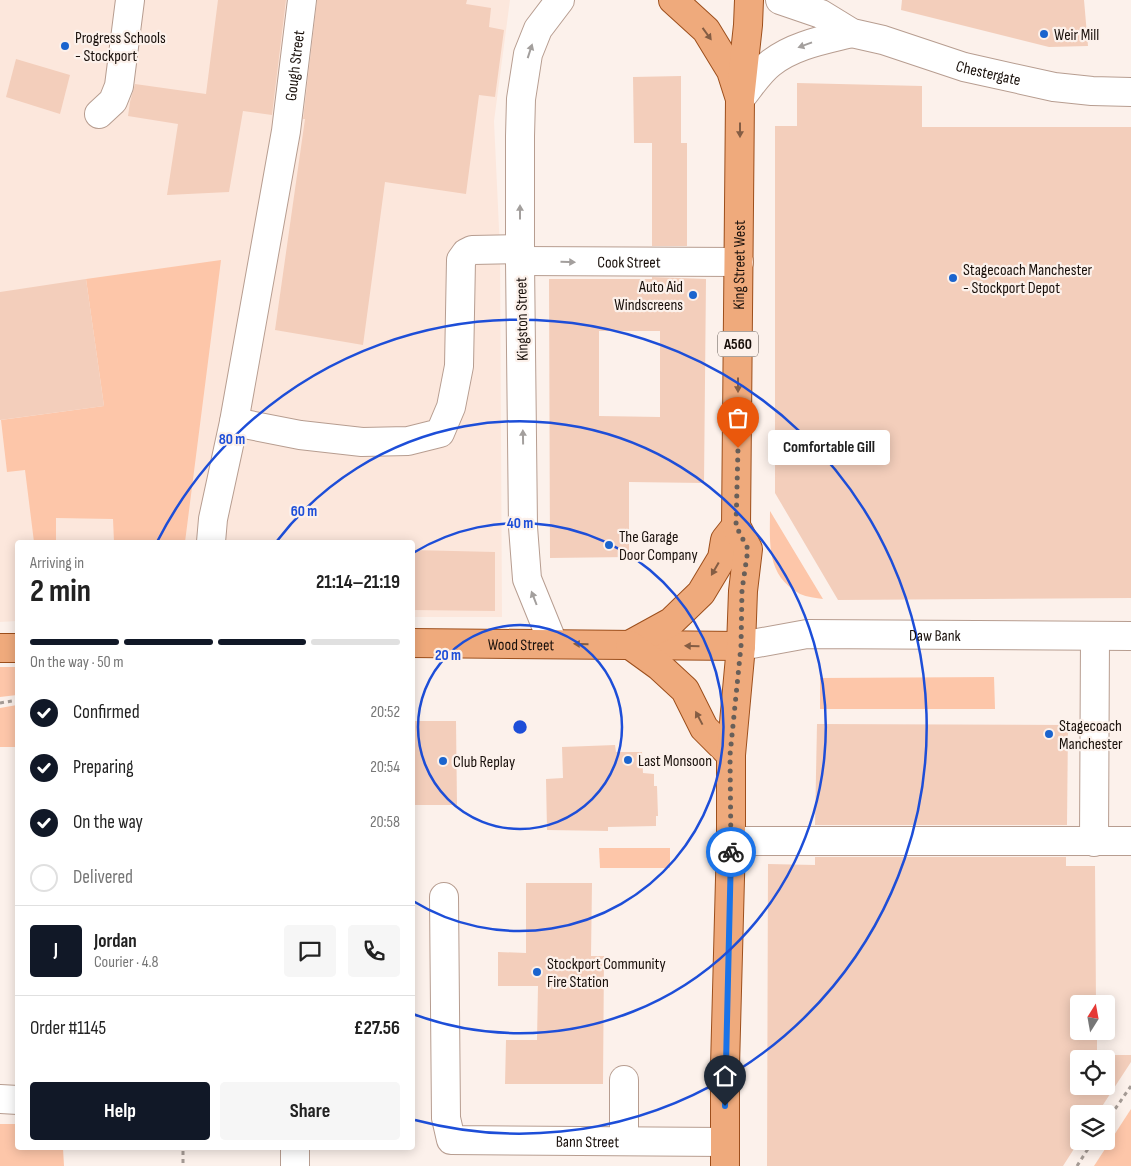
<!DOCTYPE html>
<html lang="en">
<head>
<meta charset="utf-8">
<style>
	:root { --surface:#fff; --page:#f6f6f6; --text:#222; --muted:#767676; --line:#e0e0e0; --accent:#111827 }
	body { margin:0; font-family:"Sofia Sans Condensed",sans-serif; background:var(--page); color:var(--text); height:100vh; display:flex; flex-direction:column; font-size:19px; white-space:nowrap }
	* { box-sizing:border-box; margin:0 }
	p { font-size:16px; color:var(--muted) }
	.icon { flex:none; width:28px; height:28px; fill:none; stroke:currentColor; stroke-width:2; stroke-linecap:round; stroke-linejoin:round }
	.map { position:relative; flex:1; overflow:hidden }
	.drawer { position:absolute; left:15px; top:540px; width:400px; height:610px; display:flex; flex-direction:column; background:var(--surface); border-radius:5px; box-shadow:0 2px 12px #0003 }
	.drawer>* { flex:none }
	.needle { width:32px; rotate:11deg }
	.controls { position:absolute; left:1070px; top:995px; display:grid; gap:10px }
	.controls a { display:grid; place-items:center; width:45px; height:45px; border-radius:5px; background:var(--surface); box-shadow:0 2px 12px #0003; font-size:25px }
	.pin { position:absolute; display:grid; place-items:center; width:42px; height:42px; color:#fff; margin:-51px -21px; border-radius:50% 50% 50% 0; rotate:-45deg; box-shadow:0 0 5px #0007 }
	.pin .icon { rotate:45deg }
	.courier { position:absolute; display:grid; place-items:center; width:50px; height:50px; margin:-25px; border:4px solid #1a73e8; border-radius:50%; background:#fff; color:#222; box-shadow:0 1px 6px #0007 }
	.bubble { position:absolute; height:35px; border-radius:5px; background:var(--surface); box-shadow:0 2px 12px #0003; font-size:16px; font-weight:700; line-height:35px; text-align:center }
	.summary em { font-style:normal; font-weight:700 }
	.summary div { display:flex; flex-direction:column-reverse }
	.summary { display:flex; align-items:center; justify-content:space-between; height:85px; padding:0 15px }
	h1 { font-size:32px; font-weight:700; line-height:38px }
	.bar { display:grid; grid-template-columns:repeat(4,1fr); gap:8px 5px; align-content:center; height:60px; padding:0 15px }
	.bar i { height:6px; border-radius:4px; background:var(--line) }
	.bar .on { background:var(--accent) }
	.bar p { grid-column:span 4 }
	.line { display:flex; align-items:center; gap:12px; padding:0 15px; border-top:1px solid var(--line) }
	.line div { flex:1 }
	.round { display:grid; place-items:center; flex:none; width:52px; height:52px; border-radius:5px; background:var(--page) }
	ol { padding:0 15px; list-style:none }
	li { display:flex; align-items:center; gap:15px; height:55px }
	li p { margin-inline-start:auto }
	li .icon { padding:5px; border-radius:50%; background:var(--accent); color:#fff; stroke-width:4 }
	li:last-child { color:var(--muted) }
	li i { width:28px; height:28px; border:2px solid var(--line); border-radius:50% }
	.cta { display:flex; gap:10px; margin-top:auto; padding:10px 15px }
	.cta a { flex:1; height:58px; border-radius:5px; background:var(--accent); color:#fff; font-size:20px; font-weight:700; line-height:58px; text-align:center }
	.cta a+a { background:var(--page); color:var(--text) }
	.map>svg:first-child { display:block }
	.built { fill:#fce7dc }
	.green { fill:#fdc6a9 }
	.building { fill:#f3cebb; fill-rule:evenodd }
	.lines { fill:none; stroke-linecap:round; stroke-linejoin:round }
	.minor-casing { stroke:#b79d90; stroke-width:30 }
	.major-casing { stroke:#9d4f1c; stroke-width:30 }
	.path { stroke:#a49a94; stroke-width:3; stroke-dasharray:4 4; stroke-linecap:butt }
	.minor { stroke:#fff; stroke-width:28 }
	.major { stroke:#efaa7c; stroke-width:28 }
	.oneway { fill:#845d44 }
	.oneway2 { fill:#a39f9d }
	.done { stroke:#685f59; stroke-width:5; stroke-dasharray:0 9 }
	.route { stroke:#1a73e8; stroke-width:6 }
	.ring { fill:none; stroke:#1d4ed8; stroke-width:2.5 }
	.poi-dot { fill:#1a64ce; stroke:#fcf1eb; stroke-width:2 }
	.labels { text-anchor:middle; stroke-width:4.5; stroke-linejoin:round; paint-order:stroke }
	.shield { fill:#fcf1eb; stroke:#5d544e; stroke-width:1 }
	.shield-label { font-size:15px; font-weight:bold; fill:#19100b }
	.poi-label { font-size:16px; fill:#19100b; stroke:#fcf1eb; text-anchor:start }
	.street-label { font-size:16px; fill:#19100b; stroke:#fcf1eb }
	.centre { fill:#1d4ed8; stroke:#fcf1eb; stroke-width:2.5 }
	.ring-label { font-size:15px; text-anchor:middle; font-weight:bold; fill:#1d4ed8; stroke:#fcf1eb; stroke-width:4.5; stroke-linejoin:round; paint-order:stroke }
</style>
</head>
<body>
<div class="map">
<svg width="1131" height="1166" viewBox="0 0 1131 1166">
	<rect width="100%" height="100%" fill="#fcf1eb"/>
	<path class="built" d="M0,0H510L494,121L500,250L502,617H413L412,542H18L17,621L0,622Z"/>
	<g class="green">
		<path d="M221,260L185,542H105H114L113,519L56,518V541L34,542L25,470L7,472L1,420L104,406L86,279Z"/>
		<path d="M770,511L823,599C816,598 807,597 800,594C766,575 770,544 770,511Z"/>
		<path d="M0,667H17V695L0,697Z"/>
		<path d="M994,677L995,709H820V678Z"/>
		<path d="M17,705V747H0V708Z"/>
		<path d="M599,848H670V868H600Z"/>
		<path d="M1131,1109V1166H1094Z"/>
		<path d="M0,1124H17L18,1148H63L64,1166H0Z"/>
	</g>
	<g class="building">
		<path d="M218,0H286L272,115L243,111L229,192L167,195L178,124L128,116L130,102L135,84L206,94Z"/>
		<path d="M317,0H467L466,4L491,8L489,27L504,30L495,97L479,95L466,194L385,182L363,345L275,330L305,119H303Z"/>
		<path d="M902,0H1084L1088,46L1049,47L901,10Z"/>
		<path d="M16,59L70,75L60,114L6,97Z"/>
		<path d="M681,76V143H687V246H652V143H634L633,77Z"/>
		<path d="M797,83L922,86V127H1131V598L838,600L775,493V126H797Z"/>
		<path d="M652,277L706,279L704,483L629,482V557L550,558L549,279H652ZM599,331H660V417L599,416Z"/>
		<path d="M86,279L104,406L0,420V292Z"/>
		<path d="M412,550L495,552V611L412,610Z"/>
		<path d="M412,721H456L457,805H412Z"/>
		<path d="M817,724L1068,725L1067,825H815Z"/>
		<path d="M615,745L616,752H642L643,773L654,774V786H657L658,816H656V826L608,827V831L547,830L546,779L563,778L562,747Z"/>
		<path d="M815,857H1066V866H1095L1096,1004H1079V1031H1097V1055H1131V1062L1097,1114H1079V1141L1063,1166H767L768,864L815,865ZM1079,1059H1106V1086H1079Z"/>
		<path d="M526,883H592L591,956H604L603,1084H505L506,1040H537L538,986H498V952L526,953Z"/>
	</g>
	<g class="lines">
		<g class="minor-casing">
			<g id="minor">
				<path id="s1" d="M780,0L821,14L852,33L883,40L964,67L1054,87L1092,91L1131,92"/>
				<path d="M740,99C750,87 759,72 771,63C794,45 824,40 852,33"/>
				<path d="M99,114L113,101L119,86L130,0"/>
				<path id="s2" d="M520,261L739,262"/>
				<path d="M234,422L300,435L362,442L408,441L440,433L451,407L459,366L461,260L466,253L472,250L520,249"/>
				<path id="s3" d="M211,542L213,519L234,422L286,131L302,0"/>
				<path d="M553,643L527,579L523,527L520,261V136L521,99L528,54L538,29L560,0"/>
				<path id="s4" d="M741,646L807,634L1131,636"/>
				<path d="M731,841H1131"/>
				<path d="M1094,842L1095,636"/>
				<path id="s5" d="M444,897L446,1118L451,1140L725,1142"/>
				<path d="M0,1099L18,1100"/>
				<path d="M624,1141V1080"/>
				<path d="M295,1166V1148"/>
			</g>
		</g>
		<g class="major-casing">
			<g id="major">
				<path d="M673,0L706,30L731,71L739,96"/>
				<path id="s6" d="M412,643L741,646"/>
				<path d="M631,644L671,622L701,593L722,558L725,540L736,526"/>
				<path d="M630,645L659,666L685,690L704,728L731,755"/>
				<path d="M0,648H18"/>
				<path id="s7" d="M725,1166V1066L731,841V755L741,646L743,591L748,549L736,526L740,99L748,25L749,0"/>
			</g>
		</g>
		<g class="path">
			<path d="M0,703L18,700"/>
			<path d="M1106,1122L1131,1086"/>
			<path d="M183,1163V1148"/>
			<path d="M1077,1166L1093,1141"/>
		</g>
		<use href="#minor" class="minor"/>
		<use href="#major" class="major"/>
	</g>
	<defs><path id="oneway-solid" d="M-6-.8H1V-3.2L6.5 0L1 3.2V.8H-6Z" transform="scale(1.25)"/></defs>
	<g class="oneway">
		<use href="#oneway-solid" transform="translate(707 34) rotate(54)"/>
		<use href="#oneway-solid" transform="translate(740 130) rotate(90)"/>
		<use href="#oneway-solid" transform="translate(738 385) rotate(90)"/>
		<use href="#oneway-solid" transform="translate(715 569) rotate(120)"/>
		<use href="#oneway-solid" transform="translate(581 644) rotate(-179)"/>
		<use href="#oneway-solid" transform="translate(692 646) rotate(-179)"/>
		<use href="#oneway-solid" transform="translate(699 718) rotate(-118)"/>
	</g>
	<g class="oneway2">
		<use href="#oneway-solid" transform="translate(805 45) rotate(160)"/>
		<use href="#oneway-solid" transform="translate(530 51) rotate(-72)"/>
		<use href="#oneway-solid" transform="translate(520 212) rotate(-90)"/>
		<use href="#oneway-solid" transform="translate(568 262) rotate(1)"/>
		<use href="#oneway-solid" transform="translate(523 437) rotate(-91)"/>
		<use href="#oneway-solid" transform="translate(534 598) rotate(-111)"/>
	</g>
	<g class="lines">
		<path class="done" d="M731,852L730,755L741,646L742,590L748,549L736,526L738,448"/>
		<path class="route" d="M725,1106L731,852"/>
	</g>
	<g class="ring">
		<circle cx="520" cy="727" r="102"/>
		<path d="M413 553A204 204 0 1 1 413 901"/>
		<path d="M277 541A306 306 0 1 1 413 1014"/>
		<path d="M157 542A407 407 0 1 1 415 1120"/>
	</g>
	<g class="poi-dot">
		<circle cx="1044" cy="34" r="5"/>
		<circle cx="65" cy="46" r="5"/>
		<circle cx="953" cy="278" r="5"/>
		<circle cx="693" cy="295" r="5"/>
		<circle cx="609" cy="545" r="5"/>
		<circle cx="1049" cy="734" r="5"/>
		<circle cx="628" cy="760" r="5"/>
		<circle cx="443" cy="761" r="5"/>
		<circle cx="537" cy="972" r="5"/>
	</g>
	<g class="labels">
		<rect class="shield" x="718" y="331.5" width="40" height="25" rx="4"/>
		<g class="shield-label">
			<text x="738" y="349">A560</text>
		</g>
		<g class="poi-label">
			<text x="1054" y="40">Weir Mill</text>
			<text x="75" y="43">Progress Schools<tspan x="75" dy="18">- Stockport</tspan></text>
			<text x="963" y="275">Stagecoach Manchester<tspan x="963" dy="18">- Stockport Depot</tspan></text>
			<text x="683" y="292" text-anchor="end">Auto Aid<tspan x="683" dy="18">Windscreens</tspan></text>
			<text x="619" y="542">The Garage<tspan x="619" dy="18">Door Company</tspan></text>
			<text x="1059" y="731">Stagecoach<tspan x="1059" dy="18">Manchester</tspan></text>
			<text x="638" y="766">Last Monsoon</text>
			<text x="453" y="767">Club Replay</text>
			<text x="547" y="969">Stockport Community<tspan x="547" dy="18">Fire Station</tspan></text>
		</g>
		<g class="street-label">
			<text dy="6" stroke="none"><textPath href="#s3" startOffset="484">Gough Street</textPath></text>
			<text dy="6" stroke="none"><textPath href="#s1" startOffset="222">Chestergate</textPath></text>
			<text dy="6" stroke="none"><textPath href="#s2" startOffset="109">Cook Street</textPath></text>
			<text dy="6" stroke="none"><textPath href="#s7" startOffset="905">King Street West</textPath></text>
			<text transform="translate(521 319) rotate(-91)" y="6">Kingston Street</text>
			<text dy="6" stroke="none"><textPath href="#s4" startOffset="195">Daw Bank</textPath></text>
			<text dy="6" stroke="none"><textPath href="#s6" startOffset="109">Wood Street</textPath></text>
			<text dy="6" stroke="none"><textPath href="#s5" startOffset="380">Bann Street</textPath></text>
		</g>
	</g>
	<circle cx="520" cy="727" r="8" class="centre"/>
	<g class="ring-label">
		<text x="232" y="444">80 m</text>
		<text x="304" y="516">60 m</text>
		<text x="520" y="528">40 m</text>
		<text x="448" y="660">20 m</text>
	</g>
</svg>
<div class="controls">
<a><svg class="needle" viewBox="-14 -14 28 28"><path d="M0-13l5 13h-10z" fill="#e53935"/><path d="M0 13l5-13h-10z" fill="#767676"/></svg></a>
<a><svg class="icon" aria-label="locate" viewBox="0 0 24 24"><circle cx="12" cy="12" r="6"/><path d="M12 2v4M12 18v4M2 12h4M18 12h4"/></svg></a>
<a><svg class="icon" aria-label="layers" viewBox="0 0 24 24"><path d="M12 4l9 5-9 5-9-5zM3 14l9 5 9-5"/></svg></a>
</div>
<div class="pin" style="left:738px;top:448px;background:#ea580c"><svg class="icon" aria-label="bag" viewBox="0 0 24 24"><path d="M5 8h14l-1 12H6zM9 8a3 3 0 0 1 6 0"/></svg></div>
<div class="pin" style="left:725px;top:1106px;background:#1f2937"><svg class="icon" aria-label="home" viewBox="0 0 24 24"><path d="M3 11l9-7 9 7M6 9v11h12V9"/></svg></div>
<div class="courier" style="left:731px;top:852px"><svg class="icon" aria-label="bike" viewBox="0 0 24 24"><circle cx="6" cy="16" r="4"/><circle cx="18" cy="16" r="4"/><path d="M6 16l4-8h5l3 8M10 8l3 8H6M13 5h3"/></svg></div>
<div class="bubble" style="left:768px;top:430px;width:122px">Comfortable Gill</div>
<section class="drawer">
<div class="summary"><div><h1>2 min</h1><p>Arriving in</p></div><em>21:14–21:19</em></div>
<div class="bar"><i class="on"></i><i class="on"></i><i class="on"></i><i></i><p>On the way · 50 m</p></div>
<ol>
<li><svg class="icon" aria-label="check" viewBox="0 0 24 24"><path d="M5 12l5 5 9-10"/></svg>Confirmed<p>20:52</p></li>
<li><svg class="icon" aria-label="check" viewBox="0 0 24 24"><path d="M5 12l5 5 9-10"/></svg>Preparing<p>20:54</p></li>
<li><svg class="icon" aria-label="check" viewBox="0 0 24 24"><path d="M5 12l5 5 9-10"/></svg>On the way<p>20:58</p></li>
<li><i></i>Delivered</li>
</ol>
<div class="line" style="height:90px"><b class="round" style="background:var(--accent);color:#fff">J</b><div><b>Jordan</b><p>Courier · 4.8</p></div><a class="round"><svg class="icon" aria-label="chat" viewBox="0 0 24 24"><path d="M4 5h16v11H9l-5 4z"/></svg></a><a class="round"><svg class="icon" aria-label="phone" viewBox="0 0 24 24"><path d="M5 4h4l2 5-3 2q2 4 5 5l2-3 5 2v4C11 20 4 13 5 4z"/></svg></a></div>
<div class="line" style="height:65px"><div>Order #1145</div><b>£27.56</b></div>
<div class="cta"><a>Help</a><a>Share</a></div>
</section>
</div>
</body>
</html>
